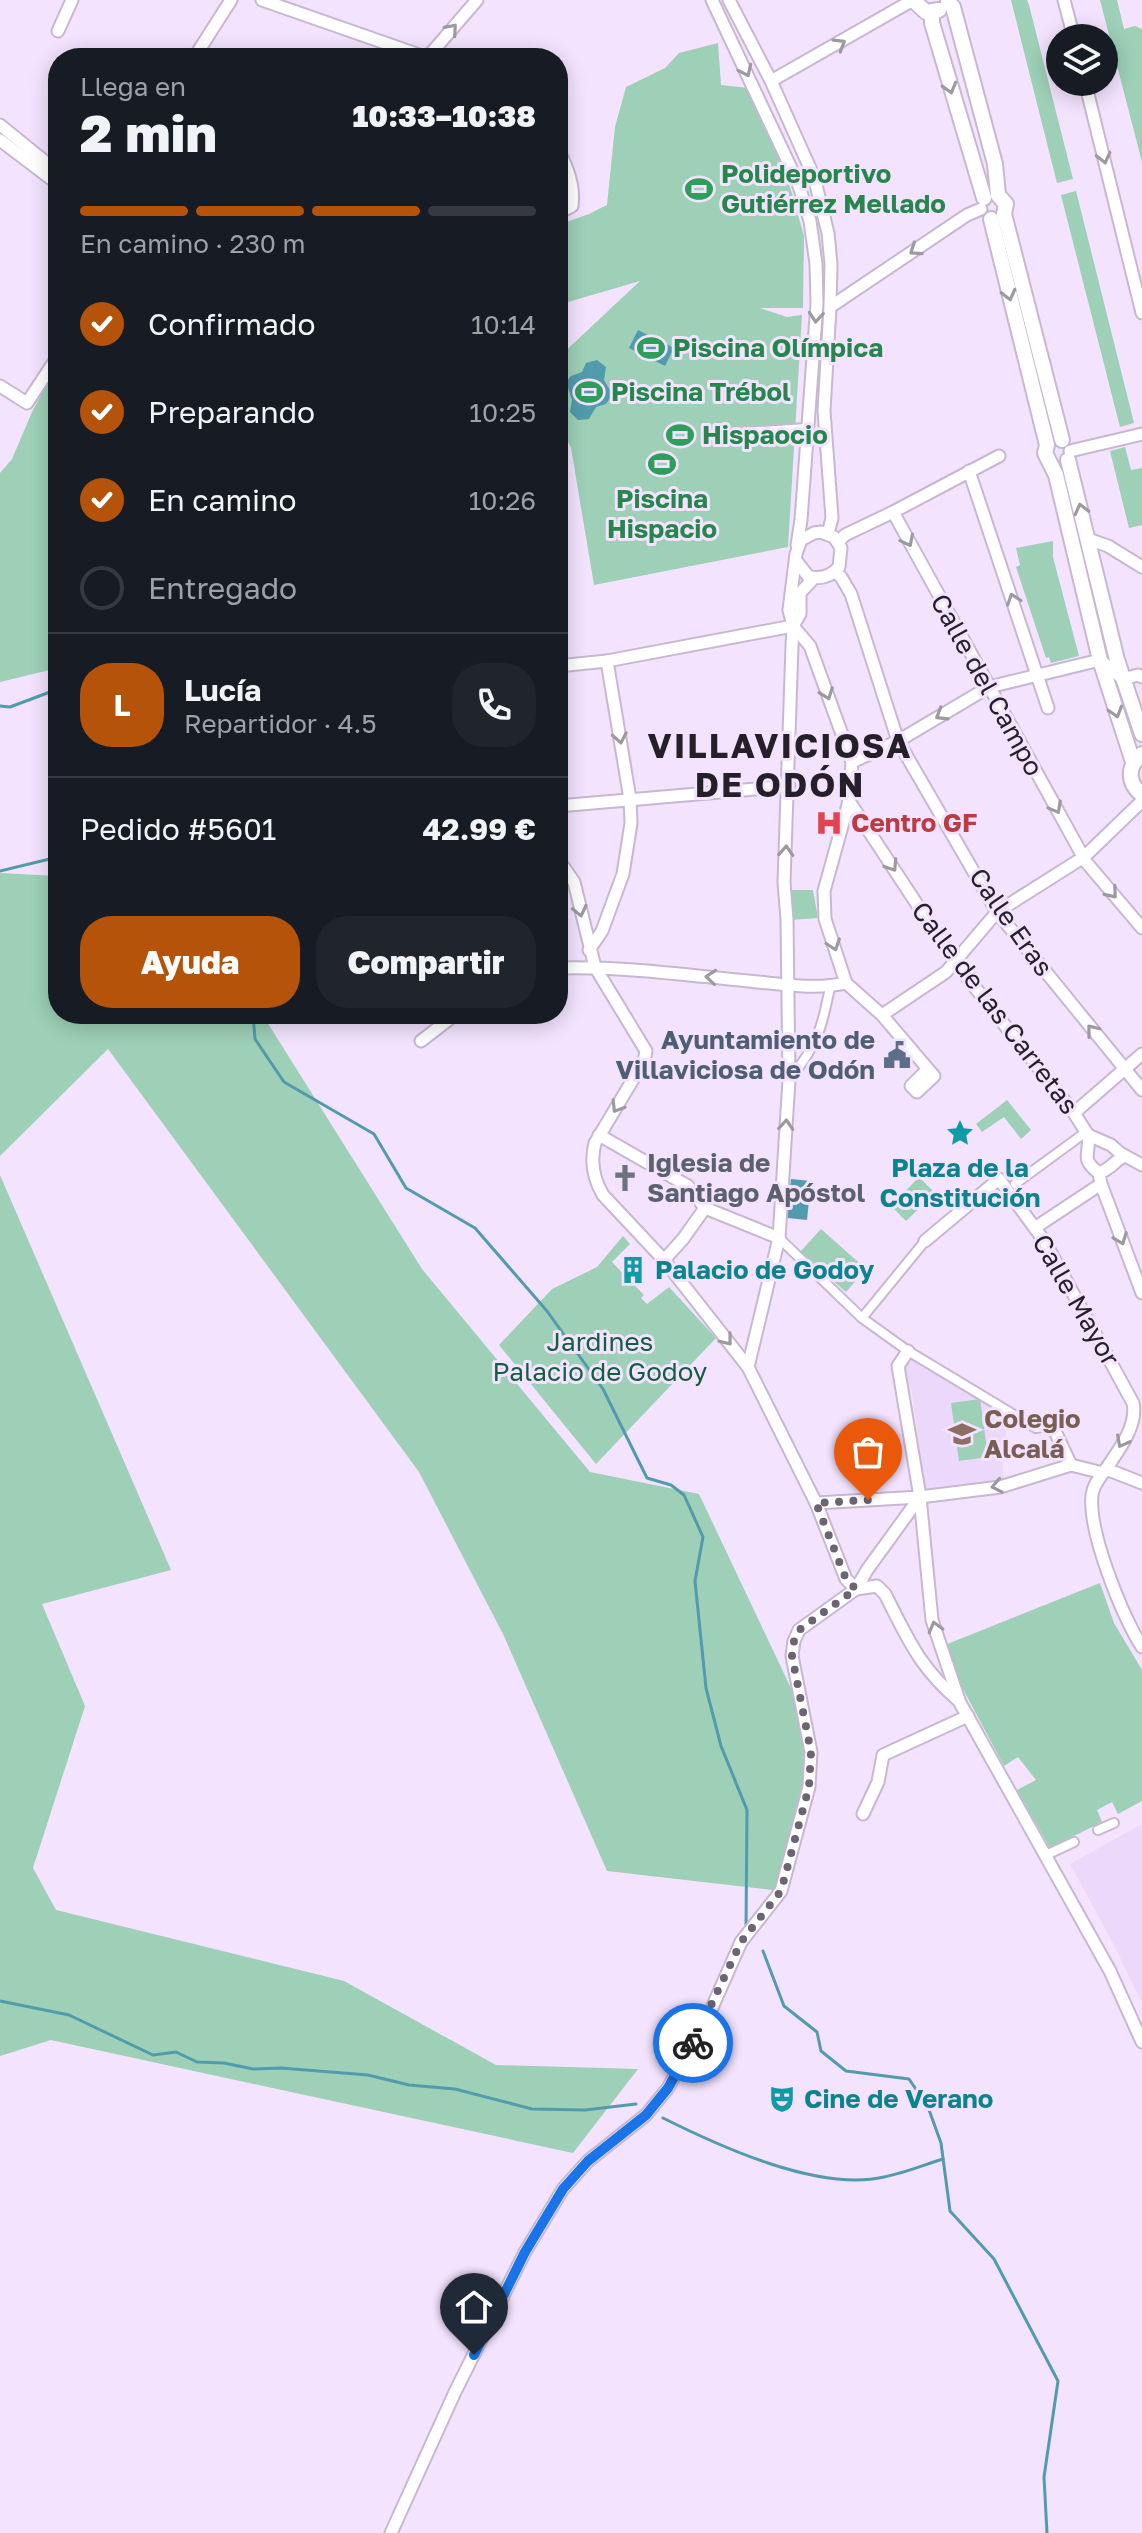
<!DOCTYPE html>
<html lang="es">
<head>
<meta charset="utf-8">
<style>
	:root { --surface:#171b24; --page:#20242c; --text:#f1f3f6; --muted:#9ea1a6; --line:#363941; --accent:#b45309 }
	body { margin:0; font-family:"Golos Text",sans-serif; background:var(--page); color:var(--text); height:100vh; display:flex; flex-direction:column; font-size:30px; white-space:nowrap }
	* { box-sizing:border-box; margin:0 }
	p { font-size:26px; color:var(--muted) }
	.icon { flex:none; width:44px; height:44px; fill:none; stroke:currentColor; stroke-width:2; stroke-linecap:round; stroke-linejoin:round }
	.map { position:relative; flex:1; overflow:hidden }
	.drawer { position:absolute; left:48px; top:48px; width:520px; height:976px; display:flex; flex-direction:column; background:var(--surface); border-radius:32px; box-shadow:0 4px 20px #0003 }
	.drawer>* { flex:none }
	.tools { position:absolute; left:1046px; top:24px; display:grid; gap:16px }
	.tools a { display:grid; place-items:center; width:72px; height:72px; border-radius:50%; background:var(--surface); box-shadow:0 4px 20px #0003; font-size:40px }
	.pin { position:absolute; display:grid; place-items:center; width:68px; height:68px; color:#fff; margin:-82px -34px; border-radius:50% 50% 50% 0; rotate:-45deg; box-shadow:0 0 8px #0007 }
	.pin .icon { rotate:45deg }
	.courier { position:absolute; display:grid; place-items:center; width:80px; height:80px; margin:-40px; border:6px solid #1a73e8; border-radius:50%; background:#fff; color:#222; box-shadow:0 2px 10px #0007 }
	.headline em { font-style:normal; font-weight:800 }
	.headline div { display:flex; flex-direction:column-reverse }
	.headline { display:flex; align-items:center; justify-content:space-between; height:136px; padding:0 32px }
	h1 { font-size:52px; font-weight:800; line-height:60px }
	.bar { display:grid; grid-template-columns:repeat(4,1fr); gap:12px 8px; align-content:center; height:96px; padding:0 32px }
	.bar i { height:10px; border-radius:6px; background:var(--line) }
	.bar .active { background:var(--accent) }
	.bar p { grid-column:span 4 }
	.line { display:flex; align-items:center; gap:20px; padding:0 32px; border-top:2px solid var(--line) }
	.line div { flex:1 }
	.round { display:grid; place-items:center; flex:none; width:84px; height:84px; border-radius:32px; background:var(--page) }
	ol { padding:0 32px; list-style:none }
	li { display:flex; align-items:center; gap:24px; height:88px }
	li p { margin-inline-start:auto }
	li .icon { padding:8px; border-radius:50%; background:var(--accent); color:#fff; stroke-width:4 }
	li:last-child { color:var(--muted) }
	li i { width:44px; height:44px; border:4px solid var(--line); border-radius:50% }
	.action { display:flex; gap:16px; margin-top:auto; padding:16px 32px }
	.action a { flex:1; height:92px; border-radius:32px; background:var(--accent); color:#fff; font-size:32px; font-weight:800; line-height:92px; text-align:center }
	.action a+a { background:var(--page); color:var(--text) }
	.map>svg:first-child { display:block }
	.built { fill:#ecd8fa }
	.green { fill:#9dd0b6 }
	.water { fill:#529bad }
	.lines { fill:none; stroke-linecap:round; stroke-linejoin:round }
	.stream { stroke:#529bad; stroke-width:3 }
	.pedestrian-casing { stroke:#c7b8d1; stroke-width:12 }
	.minor-casing { stroke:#c7b8d1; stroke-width:15 }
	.tertiary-casing { stroke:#c7b8d1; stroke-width:18 }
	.pedestrian { stroke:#fff; stroke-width:8 }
	.minor { stroke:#fff; stroke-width:11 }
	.tertiary { stroke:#fff; stroke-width:14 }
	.oneway { stroke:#9c9a9e }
	.done { stroke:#6c6473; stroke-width:8; stroke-dasharray:0 14.4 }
	.route { stroke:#1a73e8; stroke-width:10 }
	.labels { text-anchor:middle; stroke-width:6; stroke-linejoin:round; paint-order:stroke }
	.leisure-label { font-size:26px; font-weight:bold; fill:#27864d; stroke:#f3e3fe; text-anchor:start }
	.street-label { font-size:26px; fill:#241f28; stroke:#f3e3fe }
	.health-label { font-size:26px; font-weight:bold; fill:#be3a42; stroke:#f3e3fe; text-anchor:start }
	.service-label { font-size:26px; font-weight:bold; fill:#4e5e75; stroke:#f3e3fe; text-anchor:end }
	.worship-label { font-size:26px; font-weight:bold; fill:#5b616d; stroke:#f3e3fe; text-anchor:start }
	.culture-label { font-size:26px; font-weight:bold; fill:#0d838f; stroke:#f3e3fe; text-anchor:start }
	.park-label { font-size:26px; fill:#135e41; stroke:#f3e3fe }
	.education-label { font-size:26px; font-weight:bold; fill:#785e54; stroke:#f3e3fe; text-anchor:start }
	.district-label { font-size:34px; font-weight:bold; letter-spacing:2px; fill:#241f28; stroke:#f3e3fe }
</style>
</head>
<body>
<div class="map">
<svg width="1142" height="2533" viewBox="0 0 1142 2533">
	<rect width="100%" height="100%" fill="#f3e3fe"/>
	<g class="built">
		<path d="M912,1358L1008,1416L1002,1462L1004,1480L925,1491L912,1392L902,1368Z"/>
		<path d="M1142,1824V2003L1112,1941L1070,1864Z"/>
	</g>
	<g class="green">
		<path d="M1011,0H1027L1029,5L1073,179L1057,183Z"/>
		<path d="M1100,0H1117L1124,29L1135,26L1142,29V162Z"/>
		<path d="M718,43L721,85L749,88L786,173L804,236L803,308H760L787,317L802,315L788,547L594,585L571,448L558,421V358L640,281L558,305V225L589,214L607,205L615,127L626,87L665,68L679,53Z"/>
		<path d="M1076,191L1134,423L1120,427L1061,195Z"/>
		<path d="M58,363V668L0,682V473L12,459L32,412Z"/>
		<path d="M1125,447L1131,470L1142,468V525L1129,528L1110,451Z"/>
		<path d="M1053,541V557L1079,656L1051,663L1049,657L1046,658L1016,567L1020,565L1016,548Z"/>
		<path d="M0,873L58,876V1014H262L422,1269L590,1472L699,1494L806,1720L811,1752L781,1891L607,1871L504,1636L419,1472L108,1049L0,1156Z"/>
		<path d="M790,890H813L818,918L791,920Z"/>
		<path d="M1007,1100L1031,1130L1021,1139L1004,1117L982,1132L976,1124Z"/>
		<path d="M0,1175L171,1570L42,1604L85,1706L33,1868L56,1910L344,1981L496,2065L638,2069L573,2153L51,2040L0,2056Z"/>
		<path d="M919,1177L935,1193L906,1221L891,1206Z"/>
		<path d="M821,1229L866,1269L846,1292L800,1252Z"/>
		<path d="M623,1236L630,1244L612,1262L644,1295L641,1298L647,1304L669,1287L716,1338L596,1464L499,1345L552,1289L597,1267Z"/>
		<path d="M980,1399L988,1457L959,1461L951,1403Z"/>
		<path d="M1100,1583L1114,1623L1142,1670V1801L1118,1814L1112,1802L1097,1810L1102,1822L1050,1848L1017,1790L1036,1780L1018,1757L1004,1766L963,1689L945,1645Z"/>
	</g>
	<g class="water">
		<path d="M638,330L674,348L665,366L629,348Z"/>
		<path d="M597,360L606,367L604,380L610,390V398L606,404L596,407L589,419L578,420L570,412L572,400L566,382L571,376L582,372L586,363Z"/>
		<path d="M791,1179L811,1181L807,1220L787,1218Z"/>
	</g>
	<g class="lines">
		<g class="stream">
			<path d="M0,706L10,707L58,689"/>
			<path d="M0,871L58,857"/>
			<path d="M253,1014L255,1039L284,1082L374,1134L406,1188L475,1228L547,1311L603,1389L647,1478L671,1485L684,1495L703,1537L695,1581L706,1688L721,1746L747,1810L746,1929"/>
			<path d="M763,1951L784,2006L817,2032L821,2051L846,2071L909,2079L928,2107L941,2143L950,2211L994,2259L1058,2381L1044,2477L1047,2533"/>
			<path d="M0,2001L69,2015L153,2055L176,2052L197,2062L224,2063L253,2069L281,2068L368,2075L409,2085L455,2089L532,2109L585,2110L636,2104"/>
			<path d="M663,2118C721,2147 819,2192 884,2177C904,2173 924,2165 943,2159"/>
		</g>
		<g class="pedestrian-casing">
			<g id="pedestrian">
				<path d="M732,433L807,428"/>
				<path d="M790,1079C817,1045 822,1029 830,987"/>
				<path d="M1015,1184L1086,1132"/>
				<path d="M779,1238L862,1318L908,1351L1036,1428L1052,1425"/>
				<path d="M862,1318L925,1241"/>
				<path d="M1098,1830L1114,1823"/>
				<path d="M1046,1855L1074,1842"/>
			</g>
		</g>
		<g class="minor-casing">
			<g id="minor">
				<path d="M262,0L428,58"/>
				<path d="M712,0L798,183L810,221L816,264L817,303L801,520L797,545"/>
				<path d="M729,0L771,81L814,177L828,233L831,264L830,307L824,411L832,518L828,534"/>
				<path d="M1064,0L1074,38"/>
				<path d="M58,31L72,0"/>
				<path d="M194,58L231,0"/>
				<path d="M427,58L477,0"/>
				<path d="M771,81L913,0"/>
				<path d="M1085,82L1142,313"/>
				<path d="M0,125L58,172"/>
				<path d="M0,140L58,184"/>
				<path d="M558,149C567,167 575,186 572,206L558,213"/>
				<path d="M830,307L967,215L981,209"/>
				<path d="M0,386L27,403L58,356"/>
				<path d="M1070,451L1142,434"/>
				<path d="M969,471L1048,708"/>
				<path d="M893,512L1086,862L1142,928"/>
				<path d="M1088,539L1108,546L1142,567"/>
				<path d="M838,542L845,535L893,512L999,456"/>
				<path d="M797,562L808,576C820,580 830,577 839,567L841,548L834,537L821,532L814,533L801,540L796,554L789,610L793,626L810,646L852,762L849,801L824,891L825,919L846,983L882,1015L928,1069L934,1076L917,1092L911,1086L928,1069"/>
				<path d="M835,572L841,577L851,594L898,741L997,912L1142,1090"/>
				<path d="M558,666L607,661L793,626"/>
				<path d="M852,762L898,741L989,687L1100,660L1123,679L1138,675L1142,677"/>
				<path d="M849,801L955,962L1074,1113L1088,1135"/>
				<path d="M558,806L789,786"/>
				<path d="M558,859L574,882L595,967L646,1051L644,1061L595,1143C590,1162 593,1178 603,1195L664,1260L748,1367L816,1503L846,1579L856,1589"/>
				<path d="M589,950L602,931L623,874L631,823L630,799L607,661"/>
				<path d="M558,968C622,966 685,975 748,981C781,984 815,990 846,983"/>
				<path d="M882,1015L946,972L997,912L1084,857L1142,801"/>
				<path d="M421,1041L456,1014"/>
				<path d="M1074,1113L1142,1054"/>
				<path d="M599,1135L688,1186L705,1208L779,1238"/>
				<path d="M1088,1135L1111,1145L1120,1153L1142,1165"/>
				<path d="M1088,1135C1091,1155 1079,1158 1099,1173"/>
				<path d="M1099,1173L1101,1184L1142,1293"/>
				<path d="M1099,1173C1111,1169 1115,1160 1125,1156"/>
				<path d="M1036,1227L1101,1184"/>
				<path d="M925,1241L999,1179L1045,1242L1133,1403C1138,1426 1118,1451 1106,1469"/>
				<path d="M664,1260L683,1239L705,1208"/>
				<path d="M908,1351L898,1366L920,1497L932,1620L959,1700"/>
				<path d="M748,1367L779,1238L789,1080L787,920L784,882L792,646L793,626L800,614V593L814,578"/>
				<path d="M1052,1425L1071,1465"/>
				<path d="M1071,1465L1103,1473L1106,1469L1142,1483"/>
				<path d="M1103,1473C1098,1480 1093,1486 1092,1495C1088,1532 1122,1615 1142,1647"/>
				<path d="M816,1503L920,1497L1000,1487L1071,1465"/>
				<path d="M856,1589L877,1586L885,1594C908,1639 919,1667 959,1701L1110,1971L1142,2042"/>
				<path d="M863,1814L878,1782L883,1755L968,1716"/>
				<path d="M391,2533L455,2392L525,2252L563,2189L588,2161L646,2115L668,2088L711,2010L741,1942L781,1891L809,1787L811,1752L792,1656L794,1641L799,1630L856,1589L867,1570L920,1497"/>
			</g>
		</g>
		<g class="tertiary-casing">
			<g id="tertiary">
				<path d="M913,0L926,12L939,10"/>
				<path d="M948,2L953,7L995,164L998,195"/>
				<path d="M932,12V23L984,198"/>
				<path d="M998,195L1006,204L1004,214L1062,440"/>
				<path d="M991,219L1047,445L1045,453L1056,475L1100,660L1133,762"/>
				<path d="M1068,460L1117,660L1142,734"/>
				<path d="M1142,754C1127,766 1127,782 1142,795"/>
			</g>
		</g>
		<use href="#pedestrian" class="pedestrian"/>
		<use href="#minor" class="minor"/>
		<use href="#tertiary" class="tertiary"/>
	</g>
	<defs><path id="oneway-chevron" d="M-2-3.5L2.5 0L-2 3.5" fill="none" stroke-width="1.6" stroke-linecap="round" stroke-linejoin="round" transform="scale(2)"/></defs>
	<g class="oneway">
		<use href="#oneway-chevron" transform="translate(452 29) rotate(-49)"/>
		<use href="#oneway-chevron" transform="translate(840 44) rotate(-31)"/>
		<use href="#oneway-chevron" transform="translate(746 71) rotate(65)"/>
		<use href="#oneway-chevron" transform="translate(950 88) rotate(74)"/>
		<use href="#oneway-chevron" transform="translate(1104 158) rotate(76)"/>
		<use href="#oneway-chevron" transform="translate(915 250) rotate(146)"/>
		<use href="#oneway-chevron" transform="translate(1009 295) rotate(76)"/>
		<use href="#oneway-chevron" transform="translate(816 317) rotate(95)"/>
		<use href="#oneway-chevron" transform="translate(1081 509) rotate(-104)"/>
		<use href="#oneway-chevron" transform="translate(908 541) rotate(63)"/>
		<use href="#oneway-chevron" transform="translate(1013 599) rotate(-109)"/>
		<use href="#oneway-chevron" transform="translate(827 694) rotate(70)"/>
		<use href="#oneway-chevron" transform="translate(1116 712) rotate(73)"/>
		<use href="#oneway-chevron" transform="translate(941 715) rotate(149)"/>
		<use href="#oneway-chevron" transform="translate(620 738) rotate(80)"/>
		<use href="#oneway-chevron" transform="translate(1056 808) rotate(61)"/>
		<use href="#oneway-chevron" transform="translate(786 851) rotate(-87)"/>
		<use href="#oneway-chevron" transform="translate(892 866) rotate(57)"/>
		<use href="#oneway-chevron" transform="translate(1112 893) rotate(50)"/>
		<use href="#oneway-chevron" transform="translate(580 911) rotate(77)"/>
		<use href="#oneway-chevron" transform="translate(834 945) rotate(71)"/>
		<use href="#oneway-chevron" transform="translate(711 977) rotate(-175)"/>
		<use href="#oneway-chevron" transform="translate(1092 1030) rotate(-129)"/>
		<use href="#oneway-chevron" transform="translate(617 1107) rotate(122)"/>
		<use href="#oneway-chevron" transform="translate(786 1125) rotate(-86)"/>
		<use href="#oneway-chevron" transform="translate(1121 1239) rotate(69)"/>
		<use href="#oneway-chevron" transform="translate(727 1340) rotate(51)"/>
		<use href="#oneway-chevron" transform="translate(1122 1442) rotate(118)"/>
		<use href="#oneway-chevron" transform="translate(997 1486) rotate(169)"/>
		<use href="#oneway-chevron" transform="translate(935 1627) rotate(-105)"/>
	</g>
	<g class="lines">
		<path class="done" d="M693,2043L741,1942L781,1891L809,1787L811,1752L792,1656L794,1641L799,1630L856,1589L846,1579L816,1503L868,1500"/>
		<path class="route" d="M474,2355L525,2252L563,2189L588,2161L646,2115L668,2088L693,2043"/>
	</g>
	<defs>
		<g id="stadium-bare" transform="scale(2.16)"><path d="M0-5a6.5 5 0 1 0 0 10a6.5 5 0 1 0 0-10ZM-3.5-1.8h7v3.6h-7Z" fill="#2e9e5b" stroke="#f3e3fe" stroke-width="2.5" paint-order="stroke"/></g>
		<g id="hospital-bare" transform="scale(2.16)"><path d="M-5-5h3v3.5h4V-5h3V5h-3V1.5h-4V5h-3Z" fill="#e0444e" stroke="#f3e3fe" stroke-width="2.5" paint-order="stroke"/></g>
		<g id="civic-bare" transform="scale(2.16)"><path d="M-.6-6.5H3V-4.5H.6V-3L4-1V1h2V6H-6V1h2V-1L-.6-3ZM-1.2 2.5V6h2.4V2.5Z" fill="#5c6f8a" stroke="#f3e3fe" stroke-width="2.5" paint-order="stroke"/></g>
		<g id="sight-bare" transform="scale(2.16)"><path d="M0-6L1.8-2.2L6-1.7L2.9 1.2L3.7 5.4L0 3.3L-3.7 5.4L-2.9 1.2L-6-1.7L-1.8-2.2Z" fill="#0f9aa8" stroke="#f3e3fe" stroke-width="2.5" paint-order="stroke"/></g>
		<g id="church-bare" transform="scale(2.16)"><path d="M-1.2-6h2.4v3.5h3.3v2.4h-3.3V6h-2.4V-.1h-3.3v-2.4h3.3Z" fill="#6b7280" stroke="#f3e3fe" stroke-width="2.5" paint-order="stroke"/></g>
		<g id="building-bare" transform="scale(2.16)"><path d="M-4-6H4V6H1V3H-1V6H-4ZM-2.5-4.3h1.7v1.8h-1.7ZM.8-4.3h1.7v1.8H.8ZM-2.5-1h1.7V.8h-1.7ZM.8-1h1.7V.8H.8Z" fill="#0f9aa8" stroke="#f3e3fe" stroke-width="2.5" paint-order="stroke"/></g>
		<g id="school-bare" transform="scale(2.16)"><path d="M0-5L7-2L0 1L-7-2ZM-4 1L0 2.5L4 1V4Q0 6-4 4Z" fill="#8d6e63" stroke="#f3e3fe" stroke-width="2.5" paint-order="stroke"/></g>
		<g id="theatre-bare" transform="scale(2.16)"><path d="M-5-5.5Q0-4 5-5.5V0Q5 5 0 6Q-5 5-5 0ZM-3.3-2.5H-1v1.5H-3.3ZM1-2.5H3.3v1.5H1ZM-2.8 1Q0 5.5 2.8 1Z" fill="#0f9aa8" stroke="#f3e3fe" stroke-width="2.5" paint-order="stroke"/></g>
	</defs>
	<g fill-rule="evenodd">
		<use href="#stadium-bare" x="699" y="189"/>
		<use href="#stadium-bare" x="651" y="348"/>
		<use href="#stadium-bare" x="589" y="392"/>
		<use href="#stadium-bare" x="680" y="435"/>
		<use href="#stadium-bare" x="662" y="464"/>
		<use href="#hospital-bare" x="829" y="823"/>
		<use href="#civic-bare" x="897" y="1055"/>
		<use href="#sight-bare" x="960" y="1133"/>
		<use href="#church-bare" x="625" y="1178"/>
		<use href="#building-bare" x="633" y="1270"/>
		<use href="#school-bare" x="962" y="1434"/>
		<use href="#theatre-bare" x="782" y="2099"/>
	</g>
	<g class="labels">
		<g class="leisure-label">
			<text x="721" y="183">Polideportivo<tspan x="721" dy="30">Gutiérrez Mellado</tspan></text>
			<text x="673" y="357">Piscina Olímpica</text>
			<text x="611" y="401">Piscina Trébol</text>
			<text x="702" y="444">Hispaocio</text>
			<text x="662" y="508" text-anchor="middle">Piscina<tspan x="662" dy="30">Hispacio</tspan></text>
		</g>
		<g class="street-label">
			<text transform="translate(987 685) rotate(61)" y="9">Calle del Campo</text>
			<text transform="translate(1011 922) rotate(55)" y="9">Calle Eras</text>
			<text transform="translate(995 1008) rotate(53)" y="9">Calle de las Carretas</text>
			<text transform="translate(1076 1300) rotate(60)" y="9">Calle Mayor</text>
		</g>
		<g class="health-label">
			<text x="851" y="832">Centro GF</text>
		</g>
		<g class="service-label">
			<text x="875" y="1049">Ayuntamiento de<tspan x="875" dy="30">Villaviciosa de Odón</tspan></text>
		</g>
		<g class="worship-label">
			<text x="647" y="1172">Iglesia de<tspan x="647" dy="30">Santiago Apóstol</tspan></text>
		</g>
		<g class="culture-label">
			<text x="960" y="1177" text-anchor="middle">Plaza de la<tspan x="960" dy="30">Constitución</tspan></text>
			<text x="655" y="1279">Palacio de Godoy</text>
			<text x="804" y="2108">Cine de Verano</text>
		</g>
		<g class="park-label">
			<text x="600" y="1351">Jardines<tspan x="600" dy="30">Palacio de Godoy</tspan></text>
		</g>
		<g class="education-label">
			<text x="984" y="1428">Colegio<tspan x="984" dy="30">Alcalá</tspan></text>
		</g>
		<g class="district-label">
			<text x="780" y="758">VILLAVICIOSA<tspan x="780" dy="39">DE ODÓN</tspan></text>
		</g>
	</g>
</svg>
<div class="tools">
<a><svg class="icon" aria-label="layers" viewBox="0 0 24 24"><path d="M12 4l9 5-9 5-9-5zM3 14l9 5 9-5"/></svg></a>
</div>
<div class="pin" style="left:868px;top:1500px;background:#ea580c"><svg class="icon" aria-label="bag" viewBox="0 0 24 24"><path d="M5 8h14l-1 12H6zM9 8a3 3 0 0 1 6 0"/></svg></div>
<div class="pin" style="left:474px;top:2355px;background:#1f2937"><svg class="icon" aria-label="home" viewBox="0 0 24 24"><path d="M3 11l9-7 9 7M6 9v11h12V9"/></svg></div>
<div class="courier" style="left:693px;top:2043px"><svg class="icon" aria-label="bike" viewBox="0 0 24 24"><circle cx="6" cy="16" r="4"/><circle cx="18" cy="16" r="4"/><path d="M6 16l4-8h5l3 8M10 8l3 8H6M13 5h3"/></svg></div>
<section class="drawer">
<div class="headline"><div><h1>2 min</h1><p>Llega en</p></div><em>10:33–10:38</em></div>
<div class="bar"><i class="active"></i><i class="active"></i><i class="active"></i><i></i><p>En camino · 230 m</p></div>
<ol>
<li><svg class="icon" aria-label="check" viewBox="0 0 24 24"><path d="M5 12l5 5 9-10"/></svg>Confirmado<p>10:14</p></li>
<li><svg class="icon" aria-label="check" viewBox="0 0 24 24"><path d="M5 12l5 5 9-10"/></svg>Preparando<p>10:25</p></li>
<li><svg class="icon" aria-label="check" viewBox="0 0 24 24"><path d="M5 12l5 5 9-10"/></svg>En camino<p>10:26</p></li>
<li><i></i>Entregado</li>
</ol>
<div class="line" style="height:144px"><b class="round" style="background:var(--accent);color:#fff">L</b><div><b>Lucía</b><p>Repartidor · 4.5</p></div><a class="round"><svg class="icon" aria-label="phone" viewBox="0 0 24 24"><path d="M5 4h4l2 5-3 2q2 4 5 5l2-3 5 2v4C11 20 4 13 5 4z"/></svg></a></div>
<div class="line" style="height:104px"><div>Pedido #5601</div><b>42.99 €</b></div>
<div class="action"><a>Ayuda</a><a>Compartir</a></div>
</section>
</div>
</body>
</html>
